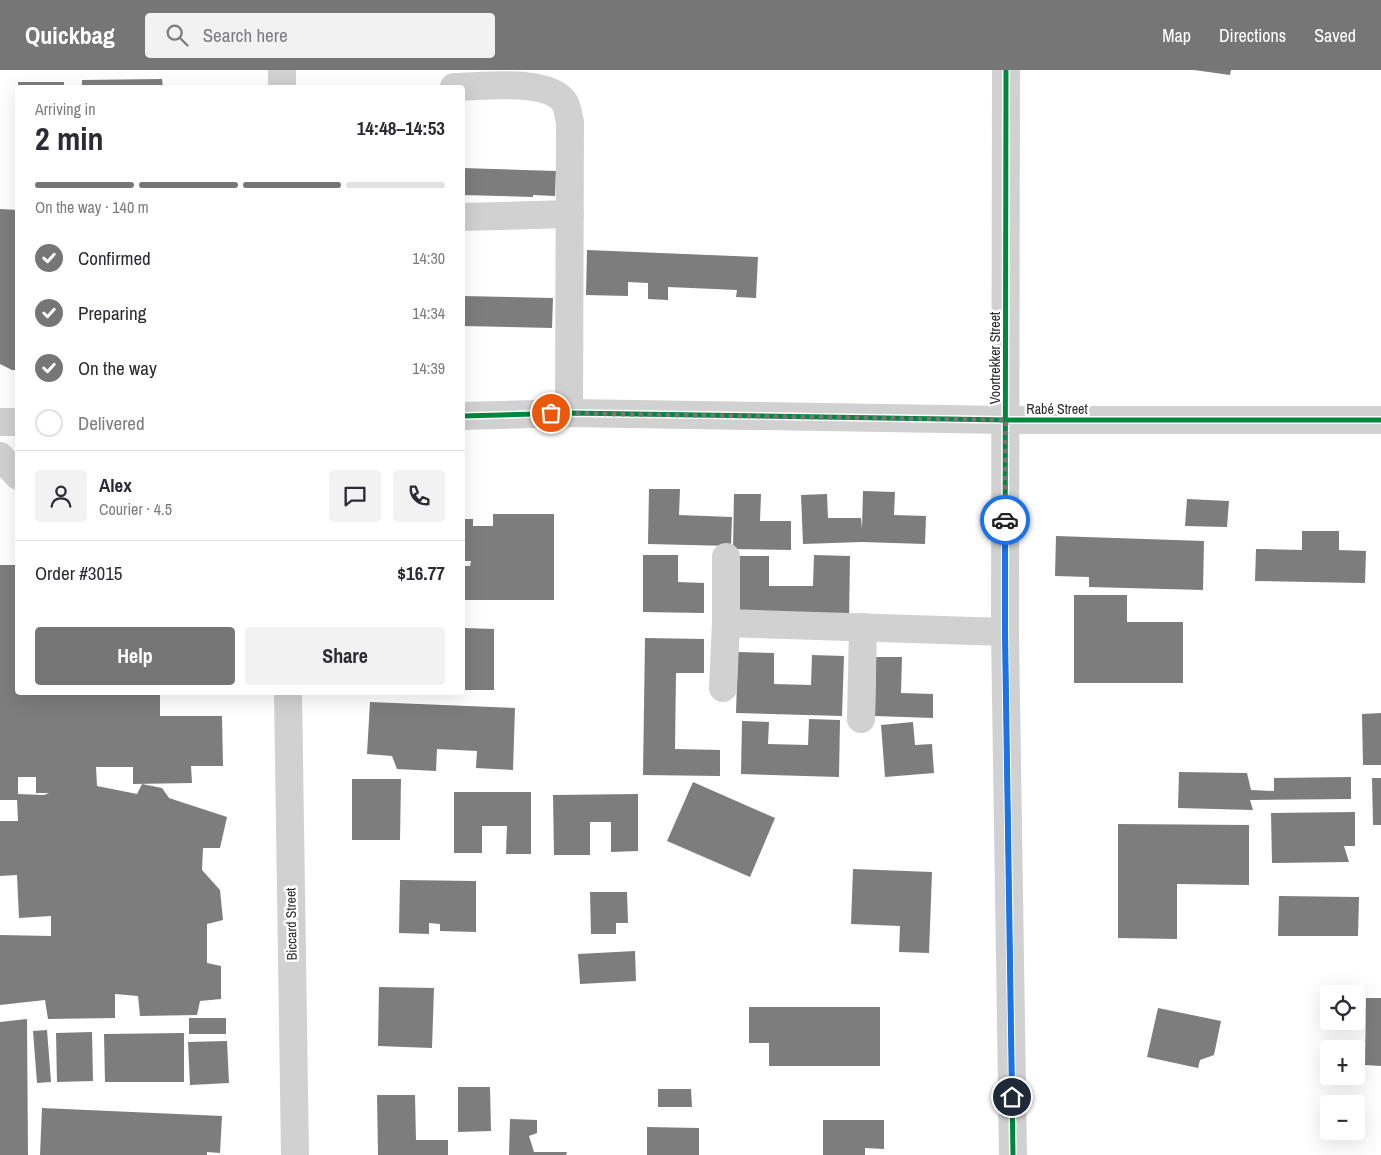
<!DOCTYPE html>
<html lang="en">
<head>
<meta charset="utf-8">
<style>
	:root { --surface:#fff; --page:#f2f2f3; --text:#2b2b33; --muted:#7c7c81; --line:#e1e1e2; --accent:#767676 }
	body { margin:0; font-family:"Archivo Narrow",sans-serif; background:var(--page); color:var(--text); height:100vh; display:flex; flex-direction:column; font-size:19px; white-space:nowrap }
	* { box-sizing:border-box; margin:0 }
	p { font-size:16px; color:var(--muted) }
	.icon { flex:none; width:28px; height:28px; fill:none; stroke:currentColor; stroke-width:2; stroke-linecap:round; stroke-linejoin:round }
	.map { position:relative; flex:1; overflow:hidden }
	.side { position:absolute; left:15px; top:15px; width:450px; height:610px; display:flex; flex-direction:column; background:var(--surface); border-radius:5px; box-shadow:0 5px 20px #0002 }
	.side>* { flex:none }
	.buttons { position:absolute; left:1320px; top:915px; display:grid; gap:10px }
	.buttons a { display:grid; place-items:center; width:45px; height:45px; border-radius:5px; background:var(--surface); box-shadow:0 5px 20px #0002; font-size:25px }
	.pin { position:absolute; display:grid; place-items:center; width:42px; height:42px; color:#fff; margin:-21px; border:2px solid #fff; border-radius:50%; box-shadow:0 1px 5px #0007 }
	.courier { position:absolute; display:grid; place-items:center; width:50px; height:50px; margin:-25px; border:4px solid #1a73e8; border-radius:50%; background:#fff; color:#222; box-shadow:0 1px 6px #0007 }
	.head em { font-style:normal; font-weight:800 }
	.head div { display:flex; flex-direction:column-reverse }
	.head { display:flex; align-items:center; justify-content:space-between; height:85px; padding:0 20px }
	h1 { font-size:32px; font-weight:800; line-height:38px }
	.bar { display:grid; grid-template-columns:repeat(4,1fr); gap:8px 5px; align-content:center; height:60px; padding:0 20px }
	.bar i { height:6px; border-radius:4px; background:var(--line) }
	.bar .on { background:var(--accent) }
	.bar p { grid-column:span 4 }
	.line { display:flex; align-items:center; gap:12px; padding:0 20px; border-top:1px solid var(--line) }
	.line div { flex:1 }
	.round { display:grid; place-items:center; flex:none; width:52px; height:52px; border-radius:5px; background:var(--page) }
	ol { padding:0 20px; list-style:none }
	li { display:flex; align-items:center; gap:15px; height:55px }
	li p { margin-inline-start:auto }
	li .icon { padding:5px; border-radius:50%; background:var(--accent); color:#fff; stroke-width:4 }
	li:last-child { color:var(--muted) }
	li i { width:28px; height:28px; border:2px solid var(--line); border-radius:50% }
	.button { display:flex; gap:10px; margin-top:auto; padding:10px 20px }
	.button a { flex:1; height:58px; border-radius:5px; background:var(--accent); color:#fff; font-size:20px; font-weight:800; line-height:58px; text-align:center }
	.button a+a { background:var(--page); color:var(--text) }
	header { display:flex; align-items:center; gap:30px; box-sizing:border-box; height:70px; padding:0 25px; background:var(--accent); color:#fff }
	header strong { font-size:24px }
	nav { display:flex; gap:28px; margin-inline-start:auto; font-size:18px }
	.search { width:350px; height:45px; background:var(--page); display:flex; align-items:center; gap:12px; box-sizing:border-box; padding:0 18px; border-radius:5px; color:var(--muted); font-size:19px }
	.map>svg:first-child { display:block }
	.building { fill:#7d7d7d; fill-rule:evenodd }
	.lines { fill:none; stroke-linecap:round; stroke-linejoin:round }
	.minor { stroke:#d1d1d1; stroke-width:28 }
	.cycleway-casing { stroke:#fff; stroke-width:8 }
	.cycleway { stroke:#00873e; stroke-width:5 }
	.done { stroke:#767676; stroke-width:5; stroke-dasharray:0 9 }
	.route { stroke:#1a73e8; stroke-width:6 }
	.labels { text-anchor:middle; stroke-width:5; stroke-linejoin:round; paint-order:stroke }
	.street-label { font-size:14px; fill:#2c2c2c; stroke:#fff }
</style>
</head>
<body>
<header>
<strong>Quickbag</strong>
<div class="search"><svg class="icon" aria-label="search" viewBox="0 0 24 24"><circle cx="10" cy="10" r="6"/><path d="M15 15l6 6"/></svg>Search here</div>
<nav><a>Map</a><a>Directions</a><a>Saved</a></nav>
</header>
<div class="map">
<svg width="1381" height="1085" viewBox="0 0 1381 1085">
	<rect width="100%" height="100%" fill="#fff"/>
	<g class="building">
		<path d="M1194,0H1231L1230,5Z"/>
		<path d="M162,9L163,18H82V10Z"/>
		<rect x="18" y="12" width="46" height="6"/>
		<path d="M462,98L556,101L555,126L533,125V127L462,125Z"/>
		<path d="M0,139L18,140V300H12L0,294Z"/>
		<path d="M587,180L758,187L756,228L736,227L737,220L668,217V230L648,229V213L628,212V226L586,225Z"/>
		<path d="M462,226L553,228L552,258L462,256Z"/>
		<path d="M649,419H680L679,445L732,447L731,476L648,474Z"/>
		<path d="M863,421L895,422L894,445L926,446L925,474L862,472L803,474L801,425L827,424L828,448H861L862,459Z"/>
		<path d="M734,424H761L760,451H791V480L733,479Z"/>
		<path d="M1187,429L1229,431L1227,457L1185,456Z"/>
		<path d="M493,444H554V530H462V496H470L471,491H462V449H473V456H493Z"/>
		<path d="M1302,461H1339V480L1366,481L1365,513L1255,511L1256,479L1302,480Z"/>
		<path d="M1056,466L1204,471L1203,520L1089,517V507L1055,506Z"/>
		<path d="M643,485H678V512L704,513V543L643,542Z"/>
		<path d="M814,485L850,486L849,551L735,548L736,493L740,486H769V516H813Z"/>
		<path d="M0,495H18V622H160V646H222L223,696H191L192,713L133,714V697H96L97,716L137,724L142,714L162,718L169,728L227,747L220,778H203L202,800L220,820L223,850L207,854V893L221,896V929L200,931L197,945L140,946L138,926L115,924V948L48,949L45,930L0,935V865L51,866V846L19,848L17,805L0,806V751H18L17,730H0ZM18,707H36V723H49L44,725L18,724Z"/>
		<path d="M1074,525H1127V552H1183V613H1074Z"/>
		<path d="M462,544H464V558L494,559V620H462Z"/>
		<path d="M645,568L704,569V603H676L675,679L720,680V706L643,705Z"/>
		<path d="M738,582L774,583V614L811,615L812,585L844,586L842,646L736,643Z"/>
		<path d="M876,587H902L901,623L933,624V648L875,646Z"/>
		<path d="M370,632L515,638L513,700L476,698L477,681L437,679L436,701L397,699L392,686L367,684Z"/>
		<path d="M1381,643V695H1363L1362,644Z"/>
		<path d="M809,649L840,650L839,707L741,704L742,651L769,652L768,674L808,675Z"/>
		<path d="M913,652L915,675L932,674L934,703L885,707L881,655Z"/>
		<path d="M1179,702L1247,703L1251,720L1274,721V708L1351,707V729L1250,730L1253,740L1178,738Z"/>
		<path d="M1372,708H1381V755H1373Z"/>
		<path d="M352,709H401L400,770H352Z"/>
		<path d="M693,712L775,748L750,807L667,771Z"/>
		<path d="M454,722H531V784H506L507,756H482V783H454Z"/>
		<path d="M638,724V781L611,782V752H590V785H554L553,725Z"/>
		<path d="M1355,742V776H1344L1349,792L1272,793L1271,743Z"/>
		<path d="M1118,754L1249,755V815L1177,814V869L1118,868Z"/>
		<path d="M853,799L932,802L929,883L899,882L900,856L851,854Z"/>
		<path d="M400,810L476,811V862L440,861V854L429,853V864L399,863Z"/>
		<path d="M590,822H627L628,853H616V864H591Z"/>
		<path d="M1279,826L1359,827L1358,866H1278Z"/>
		<path d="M635,881L636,911L580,914L578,884Z"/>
		<path d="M379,917L434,918L432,978L378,976Z"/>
		<path d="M1366,928H1381V996L1365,995Z"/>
		<path d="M749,937H880V996H769V973H749Z"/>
		<path d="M1158,938L1221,951L1214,985L1200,990L1198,998L1147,987Z"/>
		<rect x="189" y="948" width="37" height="16"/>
		<path d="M27,949L28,1085H0V952Z"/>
		<path d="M47,960L51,1012L37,1013L33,961Z"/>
		<path d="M92,962L93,1011L57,1012L56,963Z"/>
		<path d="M184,963V1012H105L104,964Z"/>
		<path d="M227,971L229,1013L190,1015L188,972Z"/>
		<path d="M458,1017H490L491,1061L458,1062Z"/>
		<path d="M658,1019H691L692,1037H658Z"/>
		<path d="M377,1025H415L416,1070H448V1085H378Z"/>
		<path d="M42,1038L222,1046L220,1083L207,1082V1085H40Z"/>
		<path d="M510,1049L537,1050V1063L529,1066L534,1082H567L566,1085H509Z"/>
		<path d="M823,1050H884V1079L865,1078V1085H823Z"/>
		<path d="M647,1057L699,1058V1085H647Z"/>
	</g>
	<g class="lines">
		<g class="minor">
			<path d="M282,0V18"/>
			<path d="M1006,0L1005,562L1013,1085"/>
			<path d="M454,17C481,17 549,7 565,33C568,38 568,46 570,52L569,343"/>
			<path d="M462,147L570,144"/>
			<path d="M462,346L569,343L1006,350H1381"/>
			<path d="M0,352H18"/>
			<path d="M0,386L18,406"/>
			<path d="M726,553V487"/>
			<path d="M723,618L726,553L1005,562"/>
			<path d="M288,622L295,1085"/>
			<path d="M861,649L863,557"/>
		</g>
		<g class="cycleway-casing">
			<g id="cycleway">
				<path d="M1006,0L1005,562L1013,1085"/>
				<path d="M462,346L569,343L1006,350H1381"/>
			</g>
		</g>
		<use href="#cycleway" class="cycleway"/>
	</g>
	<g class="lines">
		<path class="done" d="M551,343L1006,350L1005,450"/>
		<path class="route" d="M1005,450V562L1012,1027"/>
	</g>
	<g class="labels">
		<g class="street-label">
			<text transform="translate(995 288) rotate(-90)" y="5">Voortrekker Street</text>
			<text x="1057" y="344">Rabé Street</text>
			<text transform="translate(291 854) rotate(-91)" y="5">Biccard Street</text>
		</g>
	</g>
</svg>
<div class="buttons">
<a><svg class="icon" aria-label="locate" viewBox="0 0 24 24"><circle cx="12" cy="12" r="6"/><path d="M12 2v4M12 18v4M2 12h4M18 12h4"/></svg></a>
<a>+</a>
<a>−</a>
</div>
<div class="pin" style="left:551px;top:343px;background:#ea580c"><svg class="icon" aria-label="bag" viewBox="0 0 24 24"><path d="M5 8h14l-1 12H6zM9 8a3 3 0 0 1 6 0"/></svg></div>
<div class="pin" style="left:1012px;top:1027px;background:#1f2937"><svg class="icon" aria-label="home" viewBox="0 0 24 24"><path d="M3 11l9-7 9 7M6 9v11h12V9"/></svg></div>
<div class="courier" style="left:1005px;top:450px"><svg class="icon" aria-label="car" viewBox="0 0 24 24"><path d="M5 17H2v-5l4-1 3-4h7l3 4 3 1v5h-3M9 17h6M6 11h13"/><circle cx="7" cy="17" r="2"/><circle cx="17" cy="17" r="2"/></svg></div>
<section class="side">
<div class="head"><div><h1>2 min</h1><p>Arriving in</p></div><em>14:48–14:53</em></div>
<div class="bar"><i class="on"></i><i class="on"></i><i class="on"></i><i></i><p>On the way · 140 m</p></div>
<ol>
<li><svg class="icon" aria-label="check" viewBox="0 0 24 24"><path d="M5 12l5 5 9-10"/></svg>Confirmed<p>14:30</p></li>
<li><svg class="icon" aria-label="check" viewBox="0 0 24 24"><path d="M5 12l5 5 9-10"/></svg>Preparing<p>14:34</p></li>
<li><svg class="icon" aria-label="check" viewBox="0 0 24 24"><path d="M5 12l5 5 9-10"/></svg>On the way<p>14:39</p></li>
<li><i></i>Delivered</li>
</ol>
<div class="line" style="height:90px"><a class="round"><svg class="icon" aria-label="person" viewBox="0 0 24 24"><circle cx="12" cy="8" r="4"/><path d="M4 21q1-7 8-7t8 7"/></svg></a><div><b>Alex</b><p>Courier · 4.5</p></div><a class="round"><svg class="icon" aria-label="chat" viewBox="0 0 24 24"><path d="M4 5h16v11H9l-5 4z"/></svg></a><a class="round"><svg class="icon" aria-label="phone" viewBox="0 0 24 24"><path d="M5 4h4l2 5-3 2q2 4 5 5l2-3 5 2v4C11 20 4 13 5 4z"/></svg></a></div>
<div class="line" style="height:65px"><div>Order #3015</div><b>$16.77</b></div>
<div class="button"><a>Help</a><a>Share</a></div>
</section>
</div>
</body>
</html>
